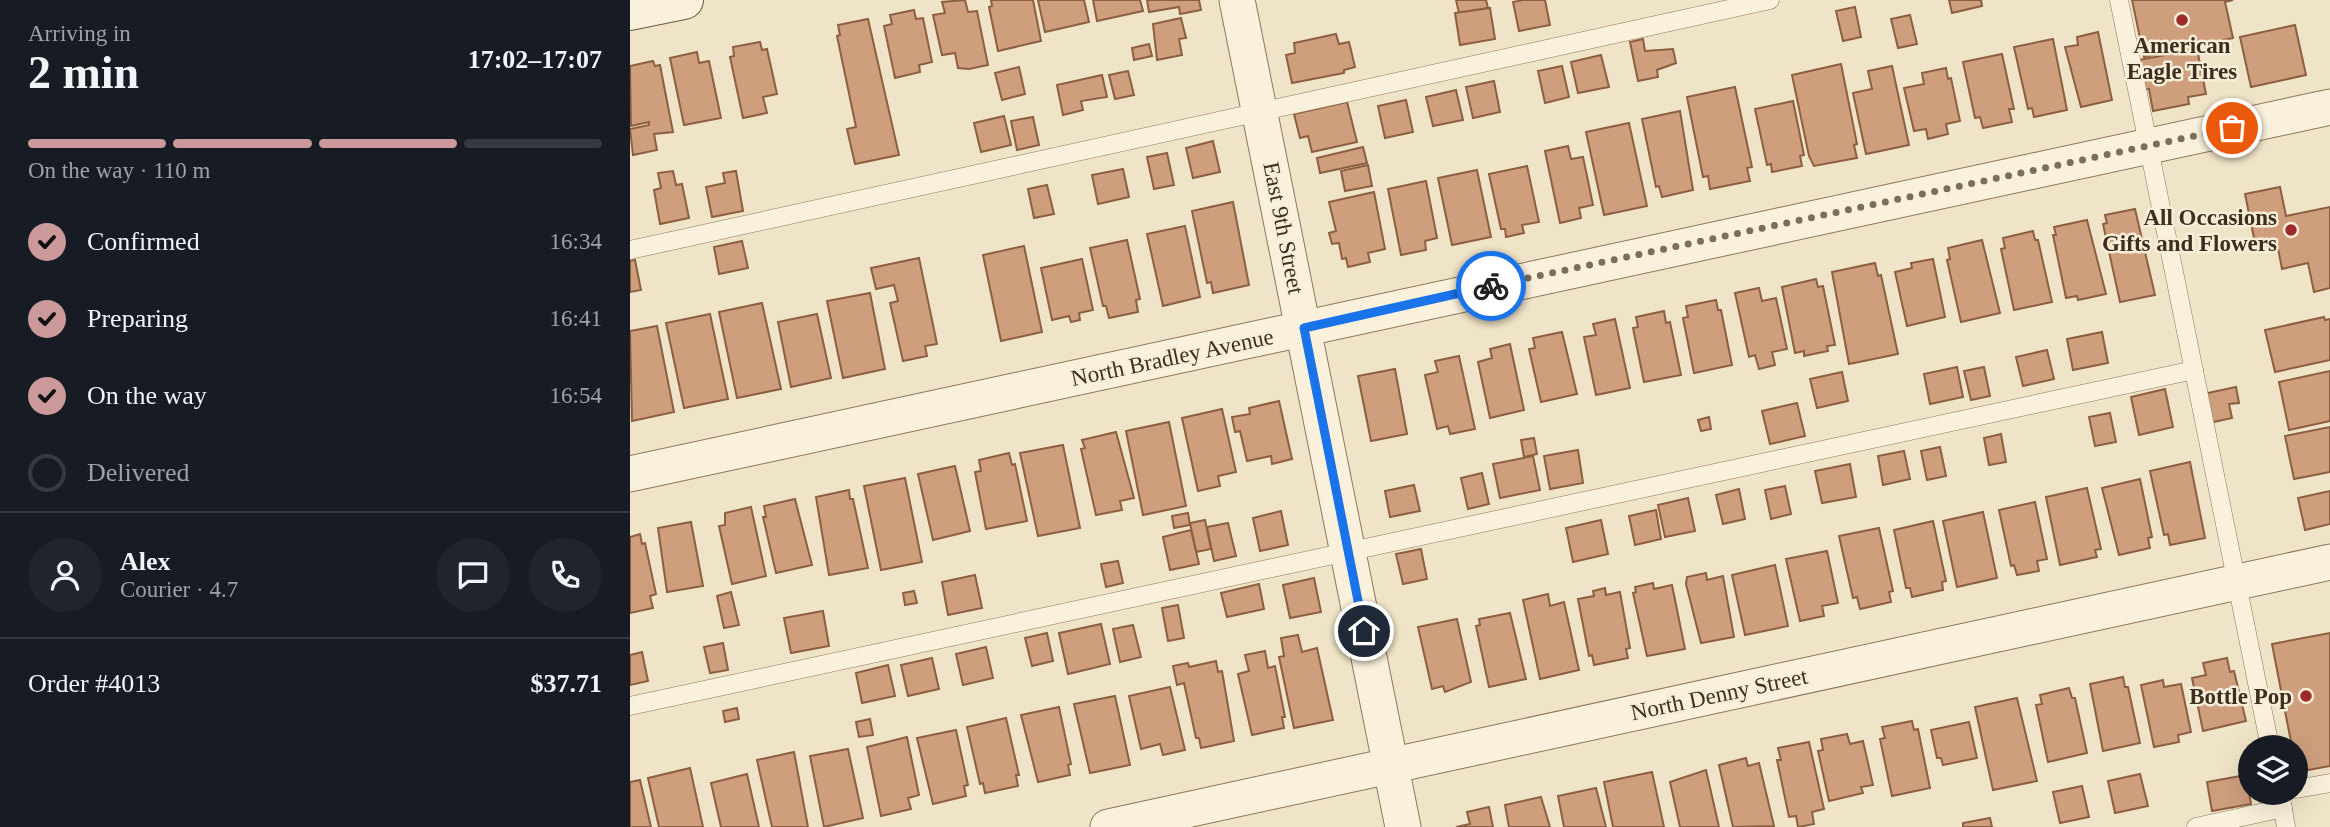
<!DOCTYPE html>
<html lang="en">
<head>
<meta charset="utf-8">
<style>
	:root { --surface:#171b24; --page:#20242c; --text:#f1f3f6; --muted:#9ea1a6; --line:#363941; --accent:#cc999b }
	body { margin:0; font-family:"Times New Roman",serif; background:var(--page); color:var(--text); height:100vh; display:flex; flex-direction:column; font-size:26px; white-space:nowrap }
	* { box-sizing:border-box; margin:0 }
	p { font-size:23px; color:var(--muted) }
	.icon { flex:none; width:38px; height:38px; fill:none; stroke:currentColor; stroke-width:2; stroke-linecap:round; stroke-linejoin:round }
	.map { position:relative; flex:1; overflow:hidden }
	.sheet { display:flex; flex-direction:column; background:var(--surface); width:630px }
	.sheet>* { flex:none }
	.controls { position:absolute; left:1608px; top:735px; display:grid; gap:14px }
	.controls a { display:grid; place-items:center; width:70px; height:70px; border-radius:50%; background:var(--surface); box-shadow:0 7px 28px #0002; font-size:35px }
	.pin { position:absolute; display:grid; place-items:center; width:60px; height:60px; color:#fff; margin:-30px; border:4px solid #fff; border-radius:50%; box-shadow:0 2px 7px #0007 }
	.courier { position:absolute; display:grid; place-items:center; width:70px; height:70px; margin:-35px; border:5px solid #1a73e8; border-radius:50%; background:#fff; color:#222; box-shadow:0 2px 9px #0007 }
	.headline em { font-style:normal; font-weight:700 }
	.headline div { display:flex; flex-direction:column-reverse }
	.headline { display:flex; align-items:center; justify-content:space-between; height:119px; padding:0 28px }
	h1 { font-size:46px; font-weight:700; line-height:52px }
	.bar { display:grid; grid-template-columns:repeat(4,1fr); gap:10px 7px; align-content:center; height:84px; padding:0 28px }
	.bar i { height:9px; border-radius:5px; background:var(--line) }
	.bar .on { background:var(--accent) }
	.bar p { grid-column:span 4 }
	.line { display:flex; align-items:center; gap:18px; padding:0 28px; border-top:2px solid var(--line) }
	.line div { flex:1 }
	.round { display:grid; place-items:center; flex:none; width:74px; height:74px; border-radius:37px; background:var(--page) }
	ol { padding:0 28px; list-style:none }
	li { display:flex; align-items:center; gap:21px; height:77px }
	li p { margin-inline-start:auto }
	li .icon { padding:7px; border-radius:50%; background:var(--accent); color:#111; stroke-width:4 }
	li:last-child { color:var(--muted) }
	li i { width:38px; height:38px; border:4px solid var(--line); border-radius:50% }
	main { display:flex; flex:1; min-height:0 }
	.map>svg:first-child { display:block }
	.building { fill:#cf9f7d; stroke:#8d5f41; stroke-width:2 }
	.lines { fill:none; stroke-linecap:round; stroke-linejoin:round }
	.lane-casing { stroke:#8d765c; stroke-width:19 }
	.street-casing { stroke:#8d765c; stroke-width:37 }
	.secondary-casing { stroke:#6f573f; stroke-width:40 }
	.lane { stroke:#faf1dc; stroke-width:18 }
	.street { stroke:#faf1dc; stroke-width:35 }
	.secondary { stroke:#faf1dc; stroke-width:38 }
	.done { stroke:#7c6e5b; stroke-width:7; stroke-dasharray:0 12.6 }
	.route { stroke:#1a73e8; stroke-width:9 }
	.poi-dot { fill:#9e2a2b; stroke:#f7eed8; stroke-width:2.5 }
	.labels { text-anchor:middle; stroke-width:5; stroke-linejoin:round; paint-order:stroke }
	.poi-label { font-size:23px; font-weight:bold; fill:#3d2e20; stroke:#f7eed8; text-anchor:end }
	.street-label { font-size:23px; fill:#3d2e20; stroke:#f7eed8 }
</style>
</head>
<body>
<main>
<section class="sheet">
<div class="headline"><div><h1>2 min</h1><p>Arriving in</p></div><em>17:02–17:07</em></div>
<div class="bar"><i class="on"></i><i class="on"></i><i class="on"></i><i></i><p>On the way · 110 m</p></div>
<ol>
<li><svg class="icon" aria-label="check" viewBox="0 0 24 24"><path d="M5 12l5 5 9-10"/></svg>Confirmed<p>16:34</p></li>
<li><svg class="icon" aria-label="check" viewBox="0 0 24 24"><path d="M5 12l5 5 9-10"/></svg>Preparing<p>16:41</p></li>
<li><svg class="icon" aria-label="check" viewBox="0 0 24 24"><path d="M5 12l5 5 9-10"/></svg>On the way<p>16:54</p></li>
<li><i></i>Delivered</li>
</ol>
<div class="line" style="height:126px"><a class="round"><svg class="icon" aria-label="person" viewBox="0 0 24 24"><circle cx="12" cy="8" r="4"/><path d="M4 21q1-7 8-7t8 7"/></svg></a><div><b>Alex</b><p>Courier · 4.7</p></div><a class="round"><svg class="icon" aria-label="chat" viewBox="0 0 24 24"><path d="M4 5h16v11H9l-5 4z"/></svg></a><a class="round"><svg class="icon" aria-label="phone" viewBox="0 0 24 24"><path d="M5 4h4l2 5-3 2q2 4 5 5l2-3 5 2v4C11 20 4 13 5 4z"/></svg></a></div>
<div class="line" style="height:91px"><div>Order #4013</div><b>$37.71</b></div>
</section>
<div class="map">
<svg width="1700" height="827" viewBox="0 0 1700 827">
	<rect width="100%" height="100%" fill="#f0e4c8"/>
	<g class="building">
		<path d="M335,0L338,12L347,11L358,65L339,69L328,68L325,53L312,55L303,15L315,13L312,2Z"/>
		<path d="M361,0H403L411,41L368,51L359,7L362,6Z"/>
		<path d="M408,0H454L459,22L415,32Z"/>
		<path d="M463,0H510L513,11L467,21Z"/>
		<path d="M517,0H569L571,10L550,14L549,7L519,12Z"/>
		<path d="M826,0H856L858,8L829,13Z"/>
		<path d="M893,0H915L920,25L889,31L883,2Z"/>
		<path d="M1319,0H1351L1352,6L1322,13Z"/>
		<path d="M1502,0H1603L1595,2L1603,38L1514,57Z"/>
		<path d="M1225,7L1231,37L1213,41L1206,11Z"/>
		<path d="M860,8L865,39L830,45L825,13Z"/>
		<path d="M284,10L286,19L293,18L302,62L289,65L290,72L265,78L254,26L262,24L260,15Z"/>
		<path d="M1280,15L1287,44L1268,48L1261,19Z"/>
		<path d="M551,18L556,38L549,39L552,55L527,60L523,24Z"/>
		<path d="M238,19L269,155L225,164L217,129L226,127L207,36L210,35L208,25Z"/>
		<path d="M1665,25L1676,75L1621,87L1610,37Z"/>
		<path d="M1468,32L1482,100L1451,107L1435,47L1448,45L1447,37Z"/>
		<path d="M706,34L709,44L719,42L725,67L714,70V73L662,83L656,55L665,53L664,43Z"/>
		<path d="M1013,39L1015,51L1043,49L1046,63L1027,70L1028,77L1008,81L1000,42Z"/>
		<path d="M1423,39L1437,110L1404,117L1402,108L1398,109L1384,47Z"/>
		<path d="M130,42L132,50L137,49L147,94L133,97L137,113L113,118L100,57L104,56L103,47Z"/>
		<path d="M519,44L522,56L504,60L502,48Z"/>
		<path d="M1567,49L1576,94L1558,97L1559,104L1523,111L1519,89L1514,90L1509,60Z"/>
		<path d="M67,52L69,63L79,61L91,118L54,125L40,58Z"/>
		<path d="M1372,54L1384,109H1379L1382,122L1353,128L1350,117L1345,118L1333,62Z"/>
		<path d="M971,55L979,87L948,93L941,62Z"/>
		<path d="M23,61L25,66L30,65L43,132L24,134L27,150L3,155L0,129L19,125V122L1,126L0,66Z"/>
		<path d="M1211,64L1227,144L1224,145L1227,158L1184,166L1179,156L1162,75Z"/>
		<path d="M932,66L939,97L915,103L908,71Z"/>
		<path d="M1262,66L1279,145L1236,154L1223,93L1242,89L1238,71Z"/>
		<path d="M389,67L395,94L372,100L365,73Z"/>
		<path d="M1316,68L1318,79L1321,78L1330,121L1316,124L1318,134L1298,139L1296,129L1284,131L1274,88L1294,84L1292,73Z"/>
		<path d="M498,71L504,95L485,99L479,75Z"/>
		<path d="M472,75L477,97L451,101L453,110L433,115L427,85Z"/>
		<path d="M864,81L870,112L843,118L836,87Z"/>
		<path d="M1105,87L1122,167L1117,168L1120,181L1080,189L1078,176L1073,177L1057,97Z"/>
		<path d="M826,90L833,120L803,126L796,97Z"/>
		<path d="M776,100L783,132L755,138L748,106Z"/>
		<path d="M1163,101L1174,155L1170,156L1172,166L1142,172L1141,164L1137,165L1125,109Z"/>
		<path d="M717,102L727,142L682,152L678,136L670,138L664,114Z"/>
		<path d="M1050,111L1063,190L1032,197L1029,186L1026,187L1012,119Z"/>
		<path d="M374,116L381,145L351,152L344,123Z"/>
		<path d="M403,117L409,145L387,150L381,121Z"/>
		<path d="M999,123L1017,206L974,215L956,132Z"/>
		<path d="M583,141L590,172L563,178L556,148Z"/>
		<path d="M938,146L941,159L953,157L963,205L949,208L951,218L930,223L915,151Z"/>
		<path d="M733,147L737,163L690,173L687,158Z"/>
		<path d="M537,153L544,185L524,189L517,157Z"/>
		<path d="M738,165L742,186L715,191L711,171Z"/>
		<path d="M897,166L909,222L892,225L894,233L876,237L875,229H871L859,174Z"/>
		<path d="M493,169L499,197L468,204L462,175Z"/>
		<path d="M847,170L861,237L822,245L808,178Z"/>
		<path d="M43,171L46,185L52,184L59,218L30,224L24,190L31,188L28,173Z"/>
		<path d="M106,171L113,211L82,217L76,187L95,183L93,173Z"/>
		<path d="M796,181L807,238L795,241L796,250L771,255L758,189Z"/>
		<path d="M417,185L424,214L404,218L398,189Z"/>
		<path d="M1650,187L1656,216L1700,207V288L1684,292L1678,263L1652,269L1647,243L1626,248L1615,194Z"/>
		<path d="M744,192L755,249L738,253L740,262L718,267L716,258L712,259L709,243L702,244L699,233L706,231L699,202Z"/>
		<path d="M603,202L619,285L583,293L581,282L577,283L562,211Z"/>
		<path d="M1505,209L1525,295L1490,302L1473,224L1477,223L1475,215Z"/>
		<path d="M1457,220L1476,294L1448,300L1447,296L1436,298L1423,235H1426L1424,227Z"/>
		<path d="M555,226L570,297L533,306L517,234Z"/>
		<path d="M1403,231L1405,240H1408L1422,302L1384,310L1371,249L1375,248L1373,238Z"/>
		<path d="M497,240L510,299L506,300L508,312L479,318L476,306H473L460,248Z"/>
		<path d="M1352,240L1370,313L1331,322L1317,260L1320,259L1318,248Z"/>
		<path d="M112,241L118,268L89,274L84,247Z"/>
		<path d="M394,246L412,332L371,341L353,255Z"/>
		<path d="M289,258L307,344L295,346L297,356L273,361L260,303L268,301L264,285L246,289L241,268Z"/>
		<path d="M452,259L463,310L449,313L450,320L441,322L439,316L422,320L411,268Z"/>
		<path d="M1303,259L1315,317L1277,326L1265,272L1282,268L1281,263Z"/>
		<path d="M5,260L11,290L0,292V261Z"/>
		<path d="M1245,263L1248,276L1251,275L1268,354L1219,364L1202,272Z"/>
		<path d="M1186,279L1188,287L1193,286L1205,345L1197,346L1198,351L1174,356V351L1165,353L1152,287Z"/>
		<path d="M1129,288L1132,301L1146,298L1157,349L1142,352L1145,365L1129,369L1125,355L1119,357L1105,293Z"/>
		<path d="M240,293L255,369L213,378L197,301Z"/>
		<path d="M1086,300L1088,310H1091L1102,365L1064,373L1053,318L1058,317L1056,306Z"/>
		<path d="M132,303L151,389L107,398L89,312Z"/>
		<path d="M1034,311L1036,323L1040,322L1051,375L1014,382L1003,328L1008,327L1006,317Z"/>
		<path d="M80,314L98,399L54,408L36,323Z"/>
		<path d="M187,314L201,378L161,387L148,322Z"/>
		<path d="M1694,317L1695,320L1700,319V360L1645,372L1635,330Z"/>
		<path d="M985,319L1000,388L966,395L954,337L966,335L963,324Z"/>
		<path d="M27,326L44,412L2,421L0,331Z"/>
		<path d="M932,332L947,394L911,402L899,349L905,348L903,338Z"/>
		<path d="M1472,332L1478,363L1443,370L1437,339Z"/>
		<path d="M880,344L894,410L860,418L848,362L862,358L860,349Z"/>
		<path d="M1417,350L1424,379L1393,386L1386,357Z"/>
		<path d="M829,356L845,429L820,434L818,426L807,429L795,375L808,372L805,361Z"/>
		<path d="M1327,367L1333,397L1300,404L1294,374Z"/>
		<path d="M1354,367L1360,396L1341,400L1334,371Z"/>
		<path d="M765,369L777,434L741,441L728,376Z"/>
		<path d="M1700,371V421L1659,430L1649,382Z"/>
		<path d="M1212,372L1218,401L1187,408L1180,379Z"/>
		<path d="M1606,387L1609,403L1599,404L1602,418L1579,423L1573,394Z"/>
		<path d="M1535,389L1543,427L1509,435L1501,397Z"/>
		<path d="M649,401L662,459L642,464L641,456L617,461L610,431L605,432L602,417L620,414L619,408Z"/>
		<path d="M1167,403L1175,436L1140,444L1132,411Z"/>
		<path d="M592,409L606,472L588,476L590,486L568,491L552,418Z"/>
		<path d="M1480,413L1486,442L1465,446L1459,417Z"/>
		<path d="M1079,417L1081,429L1071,431L1068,420Z"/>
		<path d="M539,422L556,506L513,515L496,431Z"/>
		<path d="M1700,427V472L1664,479L1655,436Z"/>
		<path d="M486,432L504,498L490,501L492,510L466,515L451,449L455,448L452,440Z"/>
		<path d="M1371,434L1376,462L1359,465L1354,438Z"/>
		<path d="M904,438L907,454L894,457L891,440Z"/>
		<path d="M433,445L450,528L408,536L390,453Z"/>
		<path d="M1310,447L1316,476L1297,480L1291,451Z"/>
		<path d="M948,450L953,483L920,489L914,456Z"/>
		<path d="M1274,451L1280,479L1253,485L1248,456Z"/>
		<path d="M379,453L382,465L385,464L397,521L356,529L345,472L351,471L349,460Z"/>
		<path d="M903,456L910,490L870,498L863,464Z"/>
		<path d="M1560,462L1575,538L1540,545L1538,534L1534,535L1520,471Z"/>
		<path d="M1220,464L1226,497L1192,503L1185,471Z"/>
		<path d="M325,466L340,531L303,540L288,474Z"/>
		<path d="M852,473L859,504L838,509L831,478Z"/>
		<path d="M275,478L292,562L251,570L234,486Z"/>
		<path d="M1510,479L1522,537L1518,538L1520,548L1489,555L1472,488Z"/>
		<path d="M784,485L790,511L760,517L755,491Z"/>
		<path d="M1155,486L1161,514L1141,519L1135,490Z"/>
		<path d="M1457,488L1471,549L1465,550L1467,557L1430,565L1416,497Z"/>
		<path d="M1109,489L1115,519L1093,524L1086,495Z"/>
		<path d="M219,490L220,499H223L238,568L199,575L186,497Z"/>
		<path d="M1700,491V524L1675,530L1668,498Z"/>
		<path d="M1058,498L1065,531L1035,537L1028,505Z"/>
		<path d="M165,499L182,565L146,573L133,517H136L134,506Z"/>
		<path d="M1405,502L1417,559L1407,561L1409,571L1387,575L1384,565L1381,566L1369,510Z"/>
		<path d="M121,507L136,576L102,584L89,526L95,525V513Z"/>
		<path d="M1026,510L1031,539L1005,545L999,516Z"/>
		<path d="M651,511L658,545L630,551L623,518Z"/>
		<path d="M1353,512L1367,578L1327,587L1313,521Z"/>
		<path d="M558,513L560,525L544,528L542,516Z"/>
		<path d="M575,520L581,549L566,552L560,523Z"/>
		<path d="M971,520L978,554L943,562L936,528Z"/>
		<path d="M1303,521L1316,581L1312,582L1313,590L1282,597L1280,588H1276L1264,530Z"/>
		<path d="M61,522L73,586L37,592L28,528Z"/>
		<path d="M598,523L606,556L584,561L577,527Z"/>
		<path d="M1249,528L1263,591L1259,592L1261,602L1230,609L1227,597L1223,598L1209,536Z"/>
		<path d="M561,530L569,564L540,570L533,537Z"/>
		<path d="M10,534L12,544L15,543L26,594L20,596L23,608L0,613V537Z"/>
		<path d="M791,549L797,579L773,584L766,554Z"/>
		<path d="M1197,551L1208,603L1192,606L1194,616L1170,621L1156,559Z"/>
		<path d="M488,561L493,583L476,587L471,564Z"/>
		<path d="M1145,565L1158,626L1115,635L1102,575Z"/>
		<path d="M1076,573L1077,580L1093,576L1104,637L1071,643L1056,584L1057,577Z"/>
		<path d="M345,575L352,608L318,615L312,582Z"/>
		<path d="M684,578L691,612L660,618L653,585Z"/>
		<path d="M1023,583L1024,589L1042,585L1055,649L1017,656L1003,593L1006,592L1005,587Z"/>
		<path d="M629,584L634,609L597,617L591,593Z"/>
		<path d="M975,588L976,595L990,592L1000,648L996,649L998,658L964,665L962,655L959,656L948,599L964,596L963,591Z"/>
		<path d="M284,591L287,603L275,605L273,593Z"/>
		<path d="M101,592L109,625L94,628L87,596Z"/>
		<path d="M918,594L920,606L934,602L949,670L910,679L893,600Z"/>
		<path d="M548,605L554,638L538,641L532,608Z"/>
		<path d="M193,611L199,646L161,653L154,618Z"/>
		<path d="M880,613L896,679L859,687L846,626L850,625L849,619Z"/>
		<path d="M827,619L841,682L815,692L813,686L802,689L788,627Z"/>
		<path d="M471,624L480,664L438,674L429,633Z"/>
		<path d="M503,625L511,657L490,662L483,629Z"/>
		<path d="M417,633L423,661L402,666L395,638Z"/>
		<path d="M1700,633V766L1667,772L1666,747H1662L1642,644Z"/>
		<path d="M668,635L672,652L687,648L703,720L664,728L649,657L654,656L651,638Z"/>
		<path d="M93,643L98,670L80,673L74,647Z"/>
		<path d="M356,647L363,678L333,685L326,654Z"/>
		<path d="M635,651L638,668L645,666L655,717H652L654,728L622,735L608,674L619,671L615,655Z"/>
		<path d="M12,652L18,681L0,685V655Z"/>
		<path d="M302,658L309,689L278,696L271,665Z"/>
		<path d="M1597,658L1600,672L1604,671L1616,721L1573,731L1562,678L1576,675L1573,663Z"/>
		<path d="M586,661L588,672L592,671L604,741L571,748L569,738H566L554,683L547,685L543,666L558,663L559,667Z"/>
		<path d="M258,665L265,696L232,703L226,673Z"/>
		<path d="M1493,677L1495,687H1498L1510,743L1473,751L1460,684Z"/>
		<path d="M1533,680L1534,687L1551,684L1561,732L1548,735L1549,742L1524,747L1511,685Z"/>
		<path d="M540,687L555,750L533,755L530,744L511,749L499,696Z"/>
		<path d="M1439,688L1442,698H1445L1457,753L1418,762L1406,705L1412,704L1410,695Z"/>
		<path d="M485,696L500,765L460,773L444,704Z"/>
		<path d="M1387,698L1407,781L1363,790L1345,707Z"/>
		<path d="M429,707L441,764L438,765L440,775L408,782L391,715Z"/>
		<path d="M107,708L109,719L95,722L93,711Z"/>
		<path d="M376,718L389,775H386L388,786L355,793L353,783L350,784L337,727Z"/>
		<path d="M240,719L243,735L229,737L226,722Z"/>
		<path d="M1282,721L1284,730L1288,729L1300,788L1262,796L1250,739L1255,738L1252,727Z"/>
		<path d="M1339,722L1347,758L1313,765L1311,758H1307L1301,730Z"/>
		<path d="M326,730L338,785L334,786L336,796L303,804L287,738Z"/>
		<path d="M1217,734L1220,744L1233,741L1243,785L1231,787L1233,793L1199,801L1188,751L1193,750L1191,739Z"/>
		<path d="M277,737L289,795L278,798L281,809L251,816L237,747Z"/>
		<path d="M1179,742L1194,809L1182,812L1184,824L1168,827L1166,816L1159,817L1147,760H1151L1148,748Z"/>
		<path d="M218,749L233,818L194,827L180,756Z"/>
		<path d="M164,752L178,827H142L127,760Z"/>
		<path d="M1116,758L1118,766L1129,763L1144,826L1103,827L1089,765Z"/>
		<path d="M60,768L73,827H29L18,778Z"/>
		<path d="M1076,770L1089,827H1050L1040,782Z"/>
		<path d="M1022,772L1034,827H983L974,782Z"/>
		<path d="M117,774L129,827H91L81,783Z"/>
		<path d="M1510,774L1518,806L1485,813L1478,781Z"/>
		<path d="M1616,775L1621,804L1582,811L1577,782Z"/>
		<path d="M10,780L21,827H0V782Z"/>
		<path d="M1452,786L1459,817L1430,823L1423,792Z"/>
		<path d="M966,788L976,827H934L928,796Z"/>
		<path d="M911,797L920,827H879L875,805Z"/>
		<path d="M859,807L863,827H826L840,824L837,812Z"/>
		<path d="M1360,818L1362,827H1333V823Z"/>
	</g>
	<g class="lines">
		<g class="lane-casing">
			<g id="lane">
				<path d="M1489,0L1640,747"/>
				<path d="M0,250L1140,0"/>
				<path d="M0,706L1564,370"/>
				<path d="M1666,789L1700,783"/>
				<path d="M1650,793L1656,827"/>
				<path d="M1566,827L1653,808"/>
			</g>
		</g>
		<g class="street-casing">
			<g id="street">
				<path d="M607,0L773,827"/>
				<path d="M0,474L1700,107"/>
				<path d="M478,827L1700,562"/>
			</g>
		</g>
		<g class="secondary-casing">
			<path id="secondary" d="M0,11L54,0"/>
		</g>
		<use href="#lane" class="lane"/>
		<use href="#street" class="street"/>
		<use href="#secondary" class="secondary"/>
	</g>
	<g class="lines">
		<path class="done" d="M861,286L1602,128"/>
		<path class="route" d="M734,631L674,328L861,286"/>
	</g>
	<g class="poi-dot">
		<circle cx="1552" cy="20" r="7"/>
		<circle cx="1661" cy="230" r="7"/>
		<circle cx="1676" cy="696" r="7"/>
	</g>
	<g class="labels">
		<g class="poi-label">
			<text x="1552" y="53" text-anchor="middle">American<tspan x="1552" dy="26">Eagle Tires</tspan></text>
			<text x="1647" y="225">All Occasions<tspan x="1647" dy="26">Gifts and Flowers</tspan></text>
			<text x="1662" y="704">Bottle Pop</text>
		</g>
		<g class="street-label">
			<text transform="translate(654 228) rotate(79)" y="8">East 9th Street</text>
			<text transform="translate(542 357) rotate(-12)" y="8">North Bradley Avenue</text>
			<text transform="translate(1089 694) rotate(-12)" y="8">North Denny Street</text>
		</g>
	</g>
</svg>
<div class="controls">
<a><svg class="icon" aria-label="layers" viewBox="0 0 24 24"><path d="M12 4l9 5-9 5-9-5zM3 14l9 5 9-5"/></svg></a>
</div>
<div class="pin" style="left:1602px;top:128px;background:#ea580c"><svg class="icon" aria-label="bag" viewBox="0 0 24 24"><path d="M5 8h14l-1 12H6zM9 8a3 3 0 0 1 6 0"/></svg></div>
<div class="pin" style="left:734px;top:631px;background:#1f2937"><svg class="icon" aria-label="home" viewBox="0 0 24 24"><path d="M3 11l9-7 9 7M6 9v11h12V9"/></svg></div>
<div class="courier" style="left:861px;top:286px"><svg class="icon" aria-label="bike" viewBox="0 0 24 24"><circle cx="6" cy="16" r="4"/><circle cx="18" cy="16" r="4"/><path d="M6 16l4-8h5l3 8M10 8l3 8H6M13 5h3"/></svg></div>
</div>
</main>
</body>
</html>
